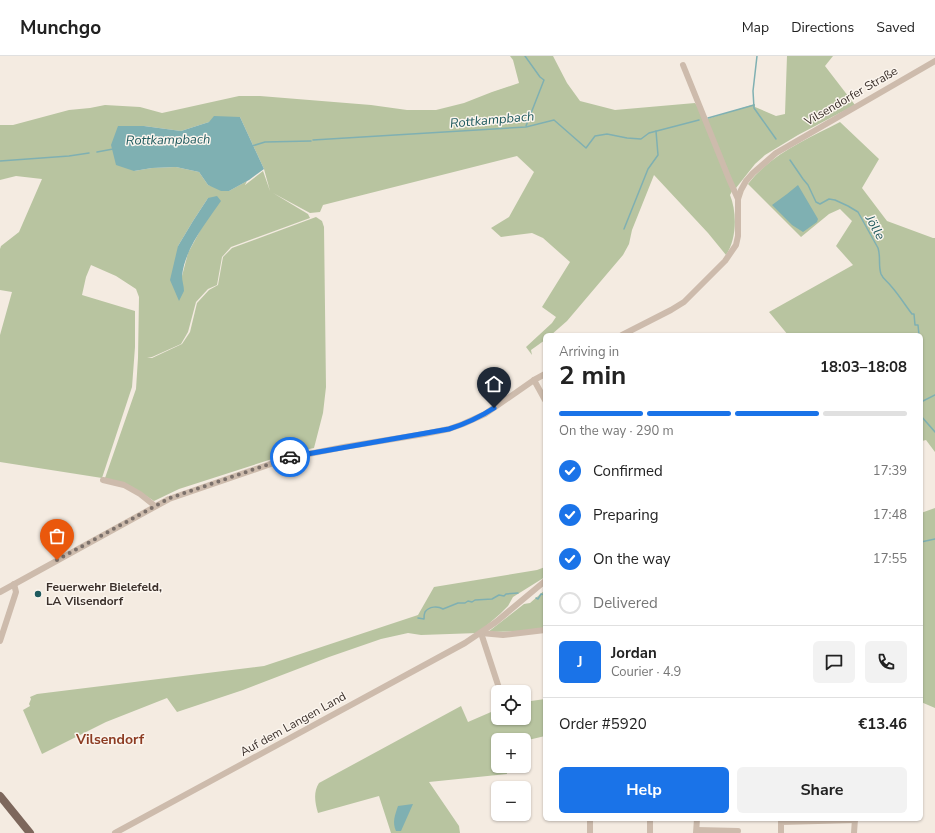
<!DOCTYPE html>
<html lang="en">
<head>
<meta charset="utf-8">
<style>
	:root { --surface:#fff; --page:#f2f2f2; --text:#222; --muted:#767676; --line:#e0e0e0; --accent:#1a73e8 }
	body { margin:0; font-family:"Nunito Sans",sans-serif; background:var(--page); color:var(--text); height:100vh; display:flex; flex-direction:column; font-size:15px; white-space:nowrap }
	* { box-sizing:border-box; margin:0 }
	p { font-size:13px; color:var(--muted) }
	.icon { flex:none; width:22px; height:22px; fill:none; stroke:currentColor; stroke-width:2; stroke-linecap:round; stroke-linejoin:round }
	.map { position:relative; flex:1; overflow:hidden }
	.side { position:absolute; left:543px; top:277px; width:380px; height:488px; display:flex; flex-direction:column; background:var(--surface); border-radius:6px; box-shadow:0 1px 3px #0004 }
	.side>* { flex:none }
	.fabs { position:absolute; left:491px; top:629px; display:grid; gap:8px }
	.fabs a { display:grid; place-items:center; width:40px; height:40px; border-radius:6px; background:var(--surface); box-shadow:0 1px 3px #0004; font-size:20px }
	.pin { position:absolute; display:grid; place-items:center; width:34px; height:34px; color:#fff; margin:-41px -17px; border-radius:50% 50% 50% 0; rotate:-45deg; box-shadow:0 0 4px #0007 }
	.pin .icon { rotate:45deg }
	.courier { position:absolute; display:grid; place-items:center; width:40px; height:40px; margin:-20px; border:3px solid #1a73e8; border-radius:50%; background:#fff; color:#222; box-shadow:0 1px 5px #0007 }
	.overview em { font-style:normal; font-weight:700 }
	.overview div { display:flex; flex-direction:column-reverse }
	.overview { display:flex; align-items:center; justify-content:space-between; height:68px; padding:0 16px }
	h1 { font-size:26px; font-weight:700; line-height:30px }
	.bar { display:grid; grid-template-columns:repeat(4,1fr); gap:6px 4px; align-content:center; height:48px; padding:0 16px }
	.bar i { height:5px; border-radius:3px; background:var(--line) }
	.bar .selected { background:var(--accent) }
	.bar p { grid-column:span 4 }
	.line { display:flex; align-items:center; gap:10px; padding:0 16px; border-top:1px solid var(--line) }
	.line div { flex:1 }
	.round { display:grid; place-items:center; flex:none; width:42px; height:42px; border-radius:6px; background:var(--page) }
	ol { padding:0 16px; list-style:none }
	li { display:flex; align-items:center; gap:12px; height:44px }
	li p { margin-inline-start:auto }
	li .icon { padding:4px; border-radius:50%; background:var(--accent); color:#fff; stroke-width:4 }
	li:last-child { color:var(--muted) }
	li i { width:22px; height:22px; border:2px solid var(--line); border-radius:50% }
	.cta { display:flex; gap:8px; margin-top:auto; padding:8px 16px }
	.cta a { flex:1; height:46px; border-radius:6px; background:var(--accent); color:#fff; font-size:16px; font-weight:700; line-height:46px; text-align:center }
	.cta a+a { background:var(--page); color:var(--text) }
	header { display:flex; align-items:center; gap:24px; box-sizing:border-box; height:56px; padding:0 20px; background:var(--surface); border-bottom:1px solid var(--line) }
	header strong { font-size:19px }
	nav { display:flex; gap:22px; margin-inline-start:auto; font-size:14px }
	.map>svg:first-child { display:block }
	.green { fill:#b8c4a0; fill-rule:evenodd }
	.water { fill:#7fb0b2 }
	.lines { fill:none; stroke-linecap:round; stroke-linejoin:round }
	.stream { stroke:#7fb0b2; stroke-width:1.5 }
	.minor { stroke:#cdbbac; stroke-width:6 }
	.major { stroke:#7d675c; stroke-width:8 }
	.done { stroke:#7c716b; stroke-width:4; stroke-dasharray:0 7.2 }
	.route { stroke:#1a73e8; stroke-width:5 }
	.poi-dot { fill:#1f5a5e; stroke:#fbf5ee; stroke-width:1.5 }
	.labels { text-anchor:middle; stroke-width:3; stroke-linejoin:round; paint-order:stroke }
	.street-label { font-size:12px; fill:#3b302b; stroke:#fbf5ee }
	.poi-label { font-size:12px; font-weight:bold; fill:#3b302b; stroke:#fbf5ee; text-anchor:start }
	.water-label { font-size:13px; font-style:italic; fill:#1f5a5e; stroke:#fbf5ee }
	.quarter-label { font-size:14px; font-weight:bold; fill:#8c3b22; stroke:#fbf5ee }
</style>
</head>
<body>
<header>
<strong>Munchgo</strong>
<nav><a>Map</a><a>Directions</a><a>Saved</a></nav>
</header>
<div class="map">
<svg width="935" height="777" viewBox="0 0 935 777">
	<rect width="100%" height="100%" fill="#f4ebe1"/>
	<g class="green">
		<path d="M510,0H553L567,27L580,45L615,54L695,47L707,63L755,48V51L776,60L785,58L787,0H833L825,10L855,49L798,79L765,99L755,108L736,132L733,133L730,139C737,156 737,183 726,199L708,177L654,119L632,174L629,188L623,199L567,265L551,279H545V284L531,294L532,299L526,291L552,267L556,261L542,251L570,206L543,182L532,177L501,181L491,172L509,161L534,116L517,100L323,149L320,156L310,157L273,137L308,158L310,162L231,191L222,201L217,229L208,233L196,246L188,276L181,288L152,301L147,302H152L182,288L190,276L197,247L209,234L218,229L223,201L232,192L316,161L322,165L324,171L326,331L323,357L314,392L294,396L179,433L154,445L140,436L105,422L136,333L138,302L139,241L136,233L116,220L91,209L86,221L82,239L135,255V291L132,331L102,422L0,406V279L12,236L0,234V193L1,190L19,176L42,123L16,120L0,124V69H13L69,54L90,52L105,49L140,51L162,57L239,40H260L371,49L407,54H436L464,47L492,36L519,27L513,4ZM240,61L264,113L270,135L263,115L245,129L247,125L229,135L208,129L199,116L176,111L152,112L134,115L144,70L181,75L209,66ZM208,142L201,173L188,197L182,220L178,190L193,165Z"/>
		<path d="M840,66L879,103L862,132L887,165L933,182H935V396L926,384L922,385V383L921,380V279H788L769,256L853,209L836,190L852,165L840,153L829,158L801,181L748,128C771,98 807,83 840,66Z"/>
		<path d="M935,452V652L921,646V457Z"/>
		<path d="M545,511V521L513,541L508,550L500,558L478,577L421,579L408,577L381,583L329,601L243,634L177,656L167,642L106,666L42,698L23,654L30,650L29,648L31,643L30,641L37,638L264,610L418,559L434,531L537,514Z"/>
		<path d="M545,534V572L525,575L488,576L524,548L530,547Z"/>
		<path d="M545,643V680L524,685L498,684V710H506L507,718L429,726L459,770L460,777H391L379,740L318,757C315,747 313,736 319,727L461,650L468,666L498,653V662H524V646Z"/>
	</g>
	<g class="water">
		<path d="M214,60L240,61L264,113L249,124L229,135H221L208,129L199,116L176,111L152,112L134,115L116,109L111,89L118,70H144L181,75L209,66Z"/>
		<path d="M798,129L818,163L817,166L803,176L792,169L772,149L787,138Z"/>
		<path d="M217,140L221,145C206,167 185,192 182,220C182,225 184,230 184,235L179,245L170,224L178,190L193,165L208,142Z"/>
		<path d="M413,748L401,775H396C392,766 395,759 398,750Z"/>
	</g>
	<g class="lines">
		<g class="stream">
			<path d="M525,0L540,21L544,24L526,70"/>
			<path d="M757,0L753,35L754,52L776,83"/>
			<path d="M708,62L754,49"/>
			<path d="M313,84L526,71L554,64L586,92L595,80L607,78L627,82L641,83L649,77L699,64"/>
			<path d="M252,90L265,86L311,85"/>
			<path d="M97,96L113,93"/>
			<path d="M790,104L803,123L808,129L816,146L820,148L829,143L835,144L848,150L858,156L878,192C881,201 878,209 881,218C883,223 887,225 891,230C899,239 905,249 912,258H914L915,269H918L919,279"/>
			<path d="M0,105L69,100L89,97"/>
			<path d="M624,173L648,113L658,99L656,75"/>
			<path d="M921,297V309"/>
			<path d="M921,346L935,339"/>
			<path d="M921,360L935,376"/>
			<path d="M921,486L935,483"/>
			<path d="M536,542L538,543L541,538L545,539"/>
			<path d="M418,562L424,563C424,560 424,558 425,556C429,550 438,550 443,553L458,547H465L468,545L472,546L475,544L492,543L499,539L504,540L506,538L518,537"/>
		</g>
		<g class="minor">
			<path d="M683,9L729,123L738,143"/>
			<path d="M622,279L671,254L684,246L725,205L736,189L738,180V143L741,134L746,125L753,117L776,97L935,5"/>
			<path d="M534,324L545,344"/>
			<path d="M103,424L124,429L140,438L155,450"/>
			<path d="M0,536L169,443L288,402L344,391L424,378L449,373L463,368L485,358L534,324L545,318"/>
			<path d="M481,577L503,579L545,574"/>
			<path d="M481,577L500,635"/>
			<path d="M0,585L16,536L14,528"/>
			<path d="M697,774L738,775"/>
			<path d="M115,777L465,587L496,566L545,525"/>
			<path d="M590,777V763"/>
			<path d="M650,777V763"/>
			<path d="M696,777L697,763"/>
			<path d="M781,777V766L855,764"/>
			<path d="M854,777L855,763"/>
		</g>
		<path class="major" d="M0,740L30,777"/>
	</g>
	<g class="lines">
		<path class="done" d="M57,504L170,442L290,401"/>
		<path class="route" d="M290,401L449,373C465,368 480,361 494,352"/>
	</g>
	<circle class="poi-dot" cx="38" cy="538" r="4"/>
	<g class="labels">
		<g class="street-label">
			<text transform="translate(851 40) rotate(-30)" y="4">Vilsendorfer Straße</text>
			<text transform="translate(293 668) rotate(-29)" y="4">Auf dem Langen Land</text>
		</g>
		<g class="poi-label">
			<text x="46" y="535">Feuerwehr Bielefeld,<tspan x="46" dy="14">LA Vilsendorf</tspan></text>
		</g>
		<g class="water-label">
			<text transform="translate(492 63) rotate(-5)" y="5">Rottkampbach</text>
			<text transform="translate(168 83) rotate(-1)" y="5">Rottkampbach</text>
			<text transform="translate(876 171) rotate(61)" y="5">Jölle</text>
		</g>
		<g class="quarter-label">
			<text x="110" y="688">Vilsendorf</text>
		</g>
	</g>
</svg>
<div class="fabs">
<a><svg class="icon" aria-label="locate" viewBox="0 0 24 24"><circle cx="12" cy="12" r="6"/><path d="M12 2v4M12 18v4M2 12h4M18 12h4"/></svg></a>
<a>+</a>
<a>−</a>
</div>
<div class="pin" style="left:57px;top:504px;background:#ea580c"><svg class="icon" aria-label="bag" viewBox="0 0 24 24"><path d="M5 8h14l-1 12H6zM9 8a3 3 0 0 1 6 0"/></svg></div>
<div class="pin" style="left:494px;top:352px;background:#1f2937"><svg class="icon" aria-label="home" viewBox="0 0 24 24"><path d="M3 11l9-7 9 7M6 9v11h12V9"/></svg></div>
<div class="courier" style="left:290px;top:401px"><svg class="icon" aria-label="car" viewBox="0 0 24 24"><path d="M5 17H2v-5l4-1 3-4h7l3 4 3 1v5h-3M9 17h6M6 11h13"/><circle cx="7" cy="17" r="2"/><circle cx="17" cy="17" r="2"/></svg></div>
<section class="side">
<div class="overview"><div><h1>2 min</h1><p>Arriving in</p></div><em>18:03–18:08</em></div>
<div class="bar"><i class="selected"></i><i class="selected"></i><i class="selected"></i><i></i><p>On the way · 290 m</p></div>
<ol>
<li><svg class="icon" aria-label="check" viewBox="0 0 24 24"><path d="M5 12l5 5 9-10"/></svg>Confirmed<p>17:39</p></li>
<li><svg class="icon" aria-label="check" viewBox="0 0 24 24"><path d="M5 12l5 5 9-10"/></svg>Preparing<p>17:48</p></li>
<li><svg class="icon" aria-label="check" viewBox="0 0 24 24"><path d="M5 12l5 5 9-10"/></svg>On the way<p>17:55</p></li>
<li><i></i>Delivered</li>
</ol>
<div class="line" style="height:72px"><b class="round" style="background:var(--accent);color:#fff">J</b><div><b>Jordan</b><p>Courier · 4.9</p></div><a class="round"><svg class="icon" aria-label="chat" viewBox="0 0 24 24"><path d="M4 5h16v11H9l-5 4z"/></svg></a><a class="round"><svg class="icon" aria-label="phone" viewBox="0 0 24 24"><path d="M5 4h4l2 5-3 2q2 4 5 5l2-3 5 2v4C11 20 4 13 5 4z"/></svg></a></div>
<div class="line" style="height:52px"><div>Order #5920</div><b>€13.46</b></div>
<div class="cta"><a>Help</a><a>Share</a></div>
</section>
</div>
</body>
</html>
